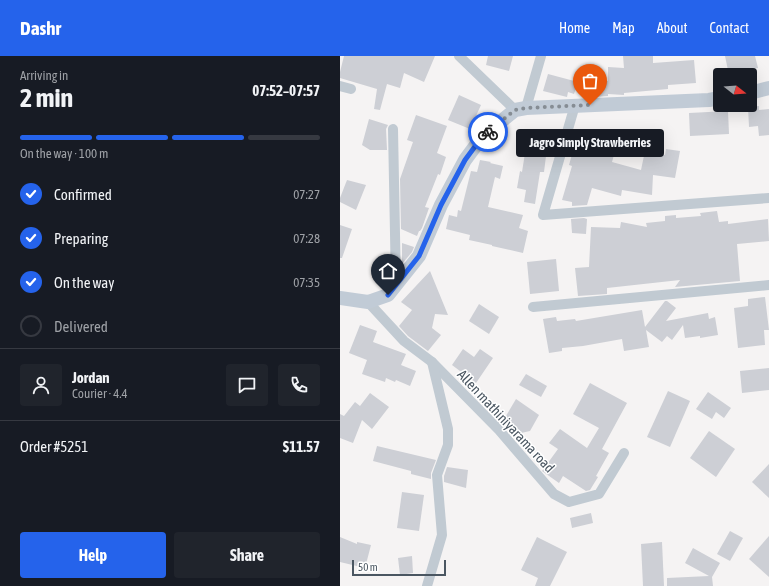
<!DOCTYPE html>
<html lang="en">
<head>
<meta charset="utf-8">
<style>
	:root { --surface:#171b24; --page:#20242c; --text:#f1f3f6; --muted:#9ea1a6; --line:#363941; --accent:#2563eb }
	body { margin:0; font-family:"Asap Condensed",sans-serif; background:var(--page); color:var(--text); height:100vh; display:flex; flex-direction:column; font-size:15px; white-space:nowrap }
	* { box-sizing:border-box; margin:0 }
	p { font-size:13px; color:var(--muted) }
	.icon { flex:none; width:22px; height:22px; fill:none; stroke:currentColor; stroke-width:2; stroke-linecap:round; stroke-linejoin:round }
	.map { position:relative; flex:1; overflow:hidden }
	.panel { display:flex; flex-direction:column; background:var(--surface); width:340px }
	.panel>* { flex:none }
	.needle { width:26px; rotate:107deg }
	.controls { position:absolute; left:373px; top:12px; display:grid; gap:8px }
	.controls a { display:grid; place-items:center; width:44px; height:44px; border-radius:4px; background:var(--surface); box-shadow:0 4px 16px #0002; font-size:20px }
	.scale { position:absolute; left:12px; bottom:10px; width:94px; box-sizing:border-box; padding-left:4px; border:2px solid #4a5661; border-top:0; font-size:11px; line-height:14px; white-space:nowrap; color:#4a5661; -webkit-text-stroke:3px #fff; paint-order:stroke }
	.pin { position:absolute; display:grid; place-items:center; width:34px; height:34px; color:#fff; margin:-41px -17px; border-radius:50% 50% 50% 0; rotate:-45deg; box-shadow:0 0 4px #0007 }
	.pin .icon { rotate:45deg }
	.courier { position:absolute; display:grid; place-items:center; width:40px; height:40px; margin:-20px; border:3px solid #2563eb; border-radius:50%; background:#fff; color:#222; box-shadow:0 1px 5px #0007 }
	.bubble { position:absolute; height:28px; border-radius:4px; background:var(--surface); box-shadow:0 4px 16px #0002; font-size:13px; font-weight:700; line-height:28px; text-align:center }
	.summary em { font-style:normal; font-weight:700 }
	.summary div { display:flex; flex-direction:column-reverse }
	.summary { display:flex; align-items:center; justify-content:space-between; height:68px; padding:0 20px }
	h1 { font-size:26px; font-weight:700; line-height:30px }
	.bar { display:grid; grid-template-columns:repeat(4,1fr); gap:6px 4px; align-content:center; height:48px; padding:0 20px }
	.bar i { height:5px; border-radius:3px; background:var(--line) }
	.bar .selected { background:var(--accent) }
	.bar p { grid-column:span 4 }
	.line { display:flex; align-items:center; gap:10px; padding:0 20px; border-top:1px solid var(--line) }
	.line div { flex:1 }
	.round { display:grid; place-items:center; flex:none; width:42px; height:42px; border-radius:4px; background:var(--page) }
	ol { padding:0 20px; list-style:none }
	li { display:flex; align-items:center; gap:12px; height:44px }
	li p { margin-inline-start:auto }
	li .icon { padding:4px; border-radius:50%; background:var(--accent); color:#fff; stroke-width:4 }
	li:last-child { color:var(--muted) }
	li i { width:22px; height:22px; border:2px solid var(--line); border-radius:50% }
	.button { display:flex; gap:8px; margin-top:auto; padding:8px 20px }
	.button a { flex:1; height:46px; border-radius:4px; background:var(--accent); color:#fff; font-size:16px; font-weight:700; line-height:46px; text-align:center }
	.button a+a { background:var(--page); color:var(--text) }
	header { display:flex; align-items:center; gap:24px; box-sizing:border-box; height:56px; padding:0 20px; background:var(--accent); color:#fff }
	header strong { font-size:19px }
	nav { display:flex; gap:22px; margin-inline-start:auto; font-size:14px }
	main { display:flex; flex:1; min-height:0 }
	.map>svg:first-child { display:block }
	.building { fill:#cdcfd5 }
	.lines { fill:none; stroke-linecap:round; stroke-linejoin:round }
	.street { stroke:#c1cad2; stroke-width:10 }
	.secondary { stroke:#c1cbd6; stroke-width:14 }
	.done { stroke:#868d94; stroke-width:4; stroke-dasharray:0 7.2 }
	.route { stroke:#2563eb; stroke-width:5 }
	.labels { text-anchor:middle; stroke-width:3; stroke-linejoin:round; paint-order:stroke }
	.street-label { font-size:14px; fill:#4a5661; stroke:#fff }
</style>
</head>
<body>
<header>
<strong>Dashr</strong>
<nav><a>Home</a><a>Map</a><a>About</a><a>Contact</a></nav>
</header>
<main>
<section class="panel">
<div class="summary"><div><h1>2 min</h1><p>Arriving in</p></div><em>07:52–07:57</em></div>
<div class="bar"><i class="selected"></i><i class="selected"></i><i class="selected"></i><i></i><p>On the way · 100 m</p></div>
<ol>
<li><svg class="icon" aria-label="check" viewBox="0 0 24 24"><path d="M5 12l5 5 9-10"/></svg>Confirmed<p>07:27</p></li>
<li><svg class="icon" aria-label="check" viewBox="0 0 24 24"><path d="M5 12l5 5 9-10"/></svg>Preparing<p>07:28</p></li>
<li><svg class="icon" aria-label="check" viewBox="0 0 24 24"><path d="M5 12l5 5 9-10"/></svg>On the way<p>07:35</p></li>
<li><i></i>Delivered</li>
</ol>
<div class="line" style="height:72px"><a class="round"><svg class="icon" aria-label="person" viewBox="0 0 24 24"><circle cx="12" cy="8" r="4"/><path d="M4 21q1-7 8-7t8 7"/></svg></a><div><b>Jordan</b><p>Courier · 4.4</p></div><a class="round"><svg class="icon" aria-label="chat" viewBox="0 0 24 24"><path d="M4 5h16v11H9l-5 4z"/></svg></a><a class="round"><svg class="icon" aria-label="phone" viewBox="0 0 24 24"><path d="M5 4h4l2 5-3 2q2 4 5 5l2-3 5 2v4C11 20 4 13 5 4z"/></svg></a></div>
<div class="line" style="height:52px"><div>Order #5251</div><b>$11.57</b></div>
<div class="button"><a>Help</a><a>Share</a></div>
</section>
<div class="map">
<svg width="429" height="530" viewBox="0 0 429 530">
	<rect width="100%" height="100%" fill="#f5f3f3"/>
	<g class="building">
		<path d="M4,0H95L84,26L64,17L60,32L47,28L40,54L34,53L37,33L0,22V16Z"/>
		<path d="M148,0H173L169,15L146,9Z"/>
		<path d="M283,0H313V7L354,4L356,27L328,29V33L284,37V39L268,38V40L254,41L258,22L268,25V11L284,12Z"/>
		<path d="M385,0H415L418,12L389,19Z"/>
		<path d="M208,18L238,26L234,38L228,36L227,41L203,35Z"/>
		<path d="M119,39L141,49L130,73L108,64Z"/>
		<path d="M419,50V54L429,53V79L419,80L418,70L409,71L408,51Z"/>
		<path d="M388,55L389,78L350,80L349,57Z"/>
		<path d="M76,59L107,70L97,97L106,101L100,119L98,118L85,151L89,152L82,172L80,175H79L77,180L61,173L60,123L73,86L67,84Z"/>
		<path d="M29,63L48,69L46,73L47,94H30L22,89Z"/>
		<path d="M239,74L265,81L264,84L277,88L272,106L301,114L305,95L325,99L326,93L340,95L335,122L313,119L312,139L282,134L281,140L252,132L247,149L232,150V146L222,144L232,110L229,109Z"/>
		<path d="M185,97L206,100L204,116H200L195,148L184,146L186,134L177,132L180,115L182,116Z"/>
		<path d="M140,104L151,106L150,107L163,110L160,123L155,121L148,151L183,159L179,172L188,175L183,197L152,190V189L129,184L130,179L106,173L109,159L117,161L118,154L121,155L131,115L137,116Z"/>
		<path d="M7,124L26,129L16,154L0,146V142Z"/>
		<path d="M377,155L379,166L388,165V168L428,163L429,185L397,188L400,225L335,231L340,224L267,232V238L238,240L235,212L249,211L251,171L280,172L281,166L307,171L306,167L325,165V160L336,159V162L361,160L360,157Z"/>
		<path d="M244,162L247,163L246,178L232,177L231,163Z"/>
		<path d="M0,169L12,173L2,202H0Z"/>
		<path d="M62,187L74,191L72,196L62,208Z"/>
		<path d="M216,203L219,235L190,238L187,206Z"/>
		<path d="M90,215L108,259L95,258L92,272L101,279L88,295L68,280L59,270L72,254L61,246Z"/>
		<path d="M425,241L429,274H424L425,289L398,292L394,252L408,250V243Z"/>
		<path d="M325,245H327L336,252L326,265L368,257L369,263L375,261L378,279L360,282V280L345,282L343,269L332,284L327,280L322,286L306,274L309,291L284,295L282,283L243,290L222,292V295L209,297L203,263L216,261L217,265L235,263L236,265L302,254L305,271Z"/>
		<path d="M139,248L159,261L149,278L129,265Z"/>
		<path d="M20,269L37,275L33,286L66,298L61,309L76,315L70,330L56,324L55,326L46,322L45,326L22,318L27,304L9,297Z"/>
		<path d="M123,293L134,301L140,293L153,302L136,327L112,309Z"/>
		<path d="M429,312V334L402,337L400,315Z"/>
		<path d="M186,318L207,330L201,341L179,329Z"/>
		<path d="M250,327L287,347L262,393L269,397L256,420L258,421L250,434L246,435L223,420L219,427L202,415L218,393L209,387L220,373L247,392L259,372L233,358Z"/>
		<path d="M328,335L350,345L330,391L307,381Z"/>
		<path d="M368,336L391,352L384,362L376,356L372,363L356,353Z"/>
		<path d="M30,337L49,351L32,373L22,364L13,387L0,382V358L4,360L15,346L20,350Z"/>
		<path d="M176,343L199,359L190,375L172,379L170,377L166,360Z"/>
		<path d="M369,375L395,393L376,421L350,402Z"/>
		<path d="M37,390L96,404L91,417V423L71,418V415L33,405Z"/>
		<path d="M429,408V442L412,426Z"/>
		<path d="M107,411L128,414L126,432L104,426V420Z"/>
		<path d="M62,436L84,439L79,475L57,472Z"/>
		<path d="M251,457L253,467L232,472L230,462Z"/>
		<path d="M390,475L403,482L390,505L377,498Z"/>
		<path d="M429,480V521L409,503Z"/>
		<path d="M0,481L17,488V486L31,489L25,512L0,506Z"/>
		<path d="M197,481L227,496L210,530H195L198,522L181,514Z"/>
		<path d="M322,486L324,530H303L301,488Z"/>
		<path d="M353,492L380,507L372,521L373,530H327V522L369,520L345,507Z"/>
		<path d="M72,500L73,517L60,519L58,502Z"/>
	</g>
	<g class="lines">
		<g class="street">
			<path d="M119,0L175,54"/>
			<path d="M0,30L11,33"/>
			<path d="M235,49L203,159L429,142"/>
			<path d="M186,52L201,0"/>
			<path d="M53,73L56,230"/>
			<path d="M28,246L64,285L92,306L159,374L214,438L229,446L259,438L284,397"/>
			<path d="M193,251L429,229"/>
			<path d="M87,530L102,479L97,419L108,389V373L92,306"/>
		</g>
		<g class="secondary">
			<path d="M410,37L429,32"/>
			<path d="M0,242L28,246L48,239L79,200L101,149L125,104L142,81L175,54L186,52L369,44L380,42"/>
		</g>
	</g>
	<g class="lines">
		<path class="done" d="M148,76L175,54L186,52L250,49"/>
		<path class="route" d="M48,239L79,200L101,149L125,104L142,81L148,76"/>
	</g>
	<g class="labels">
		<g class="street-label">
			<text transform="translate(166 365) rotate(47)" y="5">Allen mathiniyarama road</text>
		</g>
	</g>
</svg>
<div class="controls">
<a><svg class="needle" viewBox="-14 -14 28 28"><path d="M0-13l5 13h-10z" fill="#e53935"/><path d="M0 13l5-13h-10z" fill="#9ea1a6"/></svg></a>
</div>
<div class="scale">50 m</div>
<div class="pin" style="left:250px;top:49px;background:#ea580c"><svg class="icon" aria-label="bag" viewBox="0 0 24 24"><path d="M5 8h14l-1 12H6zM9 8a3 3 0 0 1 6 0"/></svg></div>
<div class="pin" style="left:48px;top:239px;background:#1f2937"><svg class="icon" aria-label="home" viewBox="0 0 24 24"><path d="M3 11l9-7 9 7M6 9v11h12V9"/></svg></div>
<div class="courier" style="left:148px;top:76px"><svg class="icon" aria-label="bike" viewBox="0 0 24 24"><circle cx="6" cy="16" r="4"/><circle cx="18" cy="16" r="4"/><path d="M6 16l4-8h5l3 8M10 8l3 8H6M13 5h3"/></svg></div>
<div class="bubble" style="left:176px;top:73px;width:148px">Jagro Simply Strawberries</div>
</div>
</main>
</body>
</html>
